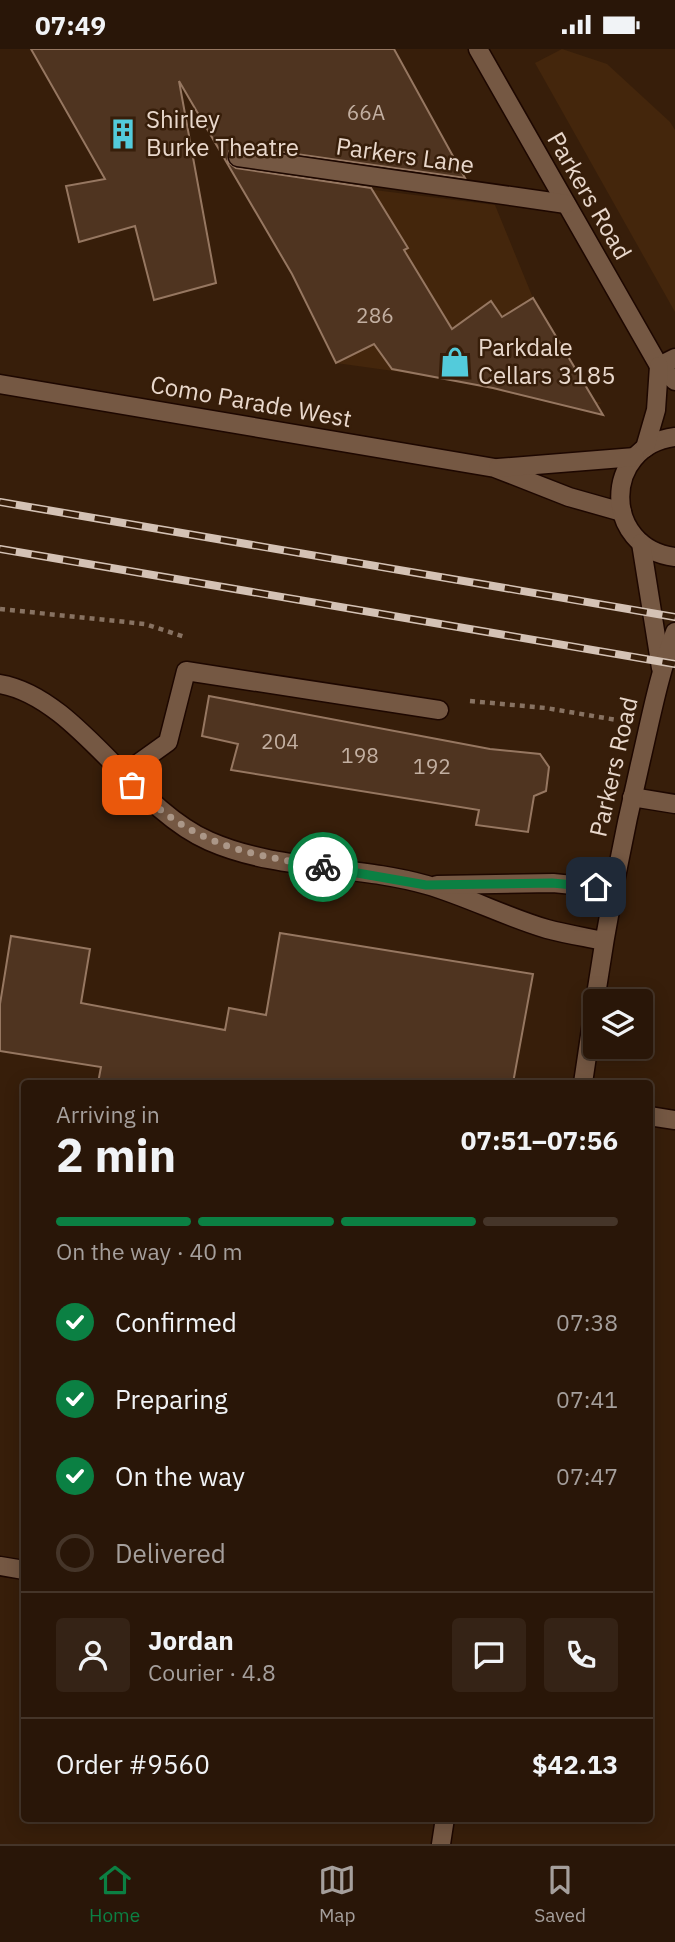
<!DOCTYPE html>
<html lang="en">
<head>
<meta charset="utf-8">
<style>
	:root { --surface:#291608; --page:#352316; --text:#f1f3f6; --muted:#a59f9c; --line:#453529; --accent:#0b8043 }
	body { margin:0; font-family:"IBM Plex Sans",sans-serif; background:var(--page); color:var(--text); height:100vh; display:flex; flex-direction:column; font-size:26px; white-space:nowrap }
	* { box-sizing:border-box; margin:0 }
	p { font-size:23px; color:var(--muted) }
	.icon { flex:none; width:38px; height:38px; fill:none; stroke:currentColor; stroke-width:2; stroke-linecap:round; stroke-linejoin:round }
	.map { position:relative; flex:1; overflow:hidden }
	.sheet { position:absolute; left:21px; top:1031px; width:632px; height:742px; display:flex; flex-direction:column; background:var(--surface); border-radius:7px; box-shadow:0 4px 18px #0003,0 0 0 2px var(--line) }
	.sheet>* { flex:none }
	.controls { position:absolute; left:583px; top:940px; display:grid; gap:14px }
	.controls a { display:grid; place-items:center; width:70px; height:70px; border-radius:7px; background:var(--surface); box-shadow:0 4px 18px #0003,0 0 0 2px var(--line); font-size:35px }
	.pin { position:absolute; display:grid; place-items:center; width:60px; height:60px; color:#fff; margin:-30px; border-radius:14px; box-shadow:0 4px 10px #0006 }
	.courier { position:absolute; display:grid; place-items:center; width:70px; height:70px; margin:-35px; border:5px solid #0b8043; border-radius:50%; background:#fff; color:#222; box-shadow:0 2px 9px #0007 }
	.head em { font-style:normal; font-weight:700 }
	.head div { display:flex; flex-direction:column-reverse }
	.head { display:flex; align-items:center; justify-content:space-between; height:119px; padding:0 35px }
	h1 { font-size:46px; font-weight:700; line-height:52px }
	.bar { display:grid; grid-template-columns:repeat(4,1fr); gap:10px 7px; align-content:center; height:84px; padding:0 35px }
	.bar i { height:9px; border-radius:5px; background:var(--line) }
	.bar .active { background:var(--accent) }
	.bar p { grid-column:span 4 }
	.line { display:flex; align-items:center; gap:18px; padding:0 35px; border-top:2px solid var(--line) }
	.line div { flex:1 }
	.round { display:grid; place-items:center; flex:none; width:74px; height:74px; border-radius:7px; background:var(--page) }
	ol { padding:0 35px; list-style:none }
	li { display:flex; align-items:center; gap:21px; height:77px }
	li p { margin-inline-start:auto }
	li .icon { padding:7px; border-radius:50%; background:var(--accent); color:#fff; stroke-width:4 }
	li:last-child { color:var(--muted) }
	li i { width:38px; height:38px; border:4px solid var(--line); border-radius:50% }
	.status { display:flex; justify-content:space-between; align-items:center; height:49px; padding:0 35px; background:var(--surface); direction:ltr }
	.status svg { height:19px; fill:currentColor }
	.tabs { display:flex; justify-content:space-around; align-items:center; height:98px; border-top:2px solid var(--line); background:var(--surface); font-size:19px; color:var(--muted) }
	.tabs a { display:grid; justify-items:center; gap:4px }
	.tabs .active { color:var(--accent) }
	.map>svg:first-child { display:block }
	.built { fill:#44260c }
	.building { fill:#4f3420; stroke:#967761; stroke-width:2 }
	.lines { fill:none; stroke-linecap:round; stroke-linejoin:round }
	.minor-casing { stroke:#1d0700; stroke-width:21 }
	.path { stroke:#877262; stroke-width:4.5; stroke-dasharray:5 5; stroke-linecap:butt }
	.minor { stroke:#755843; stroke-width:18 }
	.rail-casing { stroke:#d4c2b5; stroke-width:8 }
	.rail { stroke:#371e0a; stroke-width:5; stroke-dasharray:16; stroke-linecap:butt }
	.done { stroke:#ab9788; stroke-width:7; stroke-dasharray:0 12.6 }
	.route { stroke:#0b8043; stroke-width:9 }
	.labels { text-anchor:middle; stroke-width:5; stroke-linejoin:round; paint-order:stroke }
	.number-label { font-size:21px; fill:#c2afa1 }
	.poi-label { font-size:24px; fill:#e9d8cc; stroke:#371e0a; text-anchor:start }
	.street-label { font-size:24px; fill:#e9d8cc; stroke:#371e0a }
</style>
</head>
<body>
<div class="status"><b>07:49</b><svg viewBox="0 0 49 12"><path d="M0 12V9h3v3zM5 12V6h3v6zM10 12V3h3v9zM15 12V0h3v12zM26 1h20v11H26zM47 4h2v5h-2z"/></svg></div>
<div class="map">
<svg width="675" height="1795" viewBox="0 0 675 1795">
	<rect width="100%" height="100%" fill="#371e0a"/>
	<g class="built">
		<path d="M562,0L607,15L670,73L675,81V263L535,14Z"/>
		<path d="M326,135L495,156L533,249L594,352L602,354L582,361L444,329L336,314L292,225Z"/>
	</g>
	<g class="building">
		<path d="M31,0H394L465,129L240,97L229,102L228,113L236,119L371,139L408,199L404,201L452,280L491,252L502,268L533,249L603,366L493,339L392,320L374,295L336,314L292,225L179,32L216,234L154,251L135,177L79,193L66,137L105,130Z"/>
		<path d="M209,647L490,700L540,705L549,718L546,742L534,747L528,783L476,776L479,761L231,721L238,695L202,687Z"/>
		<path d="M280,884L533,925L513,1034H98L101,1018L0,1002V955L11,887L90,900L81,954L225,981L229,959L266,966Z"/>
	</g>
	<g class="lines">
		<g class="minor-casing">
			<g id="minor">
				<path d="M478,0L659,317L675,332"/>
				<path d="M238,108L566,155"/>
				<path d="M659,317L675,309"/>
				<path d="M0,335L495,419L569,448L622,463"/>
				<path d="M675,388C602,397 602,499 675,508"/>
				<path d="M645,399L656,361L659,317"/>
				<path d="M498,419L635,408"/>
				<path d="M641,494L661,619"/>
				<path d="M0,635C77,648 133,759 209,792C277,822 357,816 427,836C468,848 506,868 547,880C565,885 585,888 604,892"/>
				<path d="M122,726L168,693L186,622L439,661"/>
				<path d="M632,748L675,755"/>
				<path d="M437,836L553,834L613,840"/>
				<path d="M595,952C607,871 622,791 641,711C651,668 659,625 675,583"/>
				<path d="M583,1034L595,953"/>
				<path d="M649,1067L675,1071"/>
				<path d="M0,1517L24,1521"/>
				<path d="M441,1795L445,1769"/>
			</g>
		</g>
		<g class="path">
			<path d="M0,560L145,575L185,588"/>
			<path d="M470,652L546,659L617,671"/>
		</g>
		<use href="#minor" class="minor"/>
		<g class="rail-casing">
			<g id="rail">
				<path d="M0,453L675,568"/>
				<path d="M0,500L675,615"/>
			</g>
		</g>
		<use href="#rail" class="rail"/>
	</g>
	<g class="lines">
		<path class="done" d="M132,736C194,796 241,804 323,818"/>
		<path class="route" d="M323,818L426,836L552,834L596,838"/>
	</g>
	<defs>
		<g id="building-bare" transform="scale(2.415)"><path d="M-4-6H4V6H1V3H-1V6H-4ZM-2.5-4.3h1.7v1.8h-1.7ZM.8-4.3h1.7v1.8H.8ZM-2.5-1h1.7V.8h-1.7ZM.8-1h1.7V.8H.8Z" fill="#53cbdb" stroke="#371e0a" stroke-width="2.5" paint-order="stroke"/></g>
		<g id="shop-bare" transform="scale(2.415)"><path d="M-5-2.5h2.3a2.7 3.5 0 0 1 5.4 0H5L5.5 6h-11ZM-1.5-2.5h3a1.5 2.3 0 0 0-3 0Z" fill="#53cbdb" stroke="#371e0a" stroke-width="2.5" paint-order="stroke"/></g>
	</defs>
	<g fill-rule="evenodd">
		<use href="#building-bare" x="123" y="85"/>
		<use href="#shop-bare" x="455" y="313"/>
	</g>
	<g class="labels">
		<g class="number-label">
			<text x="366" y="71">66A</text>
			<text x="375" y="274">286</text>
			<text x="280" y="700">204</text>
			<text x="360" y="714">198</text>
			<text x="432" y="725">192</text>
		</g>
		<g class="poi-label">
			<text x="146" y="79">Shirley<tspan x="146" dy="28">Burke Theatre</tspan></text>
			<text x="478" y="307">Parkdale<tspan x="478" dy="28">Cellars 3185</tspan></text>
		</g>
		<g class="street-label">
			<text transform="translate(405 107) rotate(8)" y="8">Parkers Lane</text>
			<text transform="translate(589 147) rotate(60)" y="8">Parkers Road</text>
			<text transform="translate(251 353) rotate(10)" y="8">Como Parade West</text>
			<text transform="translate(614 718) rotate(-77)" y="8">Parkers Road</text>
		</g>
	</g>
</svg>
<div class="controls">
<a><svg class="icon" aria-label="layers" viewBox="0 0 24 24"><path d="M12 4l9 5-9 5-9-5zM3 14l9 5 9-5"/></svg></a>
</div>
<div class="pin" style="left:132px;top:736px;background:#ea580c"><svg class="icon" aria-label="bag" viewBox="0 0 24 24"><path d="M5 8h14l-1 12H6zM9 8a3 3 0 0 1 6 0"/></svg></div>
<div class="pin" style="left:596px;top:838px;background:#1f2937"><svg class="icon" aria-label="home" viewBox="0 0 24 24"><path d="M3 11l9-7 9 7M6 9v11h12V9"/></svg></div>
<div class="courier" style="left:323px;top:818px"><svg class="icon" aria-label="bike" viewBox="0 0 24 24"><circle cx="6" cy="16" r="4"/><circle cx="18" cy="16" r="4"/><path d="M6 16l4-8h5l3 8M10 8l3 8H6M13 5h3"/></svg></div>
<section class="sheet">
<div class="head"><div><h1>2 min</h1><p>Arriving in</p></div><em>07:51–07:56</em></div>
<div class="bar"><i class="active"></i><i class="active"></i><i class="active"></i><i></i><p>On the way · 40 m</p></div>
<ol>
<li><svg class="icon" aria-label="check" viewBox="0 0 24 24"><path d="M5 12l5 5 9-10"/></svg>Confirmed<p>07:38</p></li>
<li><svg class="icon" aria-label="check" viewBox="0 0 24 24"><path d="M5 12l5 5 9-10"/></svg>Preparing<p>07:41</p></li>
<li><svg class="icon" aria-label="check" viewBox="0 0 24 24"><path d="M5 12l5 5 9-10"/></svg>On the way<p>07:47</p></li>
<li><i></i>Delivered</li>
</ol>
<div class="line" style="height:126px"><a class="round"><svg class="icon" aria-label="person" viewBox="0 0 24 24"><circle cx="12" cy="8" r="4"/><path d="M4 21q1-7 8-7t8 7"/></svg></a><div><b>Jordan</b><p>Courier · 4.8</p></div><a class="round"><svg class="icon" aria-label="chat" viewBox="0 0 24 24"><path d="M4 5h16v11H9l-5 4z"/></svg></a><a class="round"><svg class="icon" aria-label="phone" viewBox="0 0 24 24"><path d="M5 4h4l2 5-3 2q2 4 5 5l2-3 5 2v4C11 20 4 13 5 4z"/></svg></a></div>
<div class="line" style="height:91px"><div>Order #9560</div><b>$42.13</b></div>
</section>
</div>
<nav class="tabs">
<a class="active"><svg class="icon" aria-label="home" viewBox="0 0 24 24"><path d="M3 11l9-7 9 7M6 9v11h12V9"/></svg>Home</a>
<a><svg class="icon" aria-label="map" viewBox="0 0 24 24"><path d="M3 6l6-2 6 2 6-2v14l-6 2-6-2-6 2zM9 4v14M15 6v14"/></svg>Map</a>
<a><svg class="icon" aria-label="saved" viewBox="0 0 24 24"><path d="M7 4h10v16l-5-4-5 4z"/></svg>Saved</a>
</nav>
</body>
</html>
